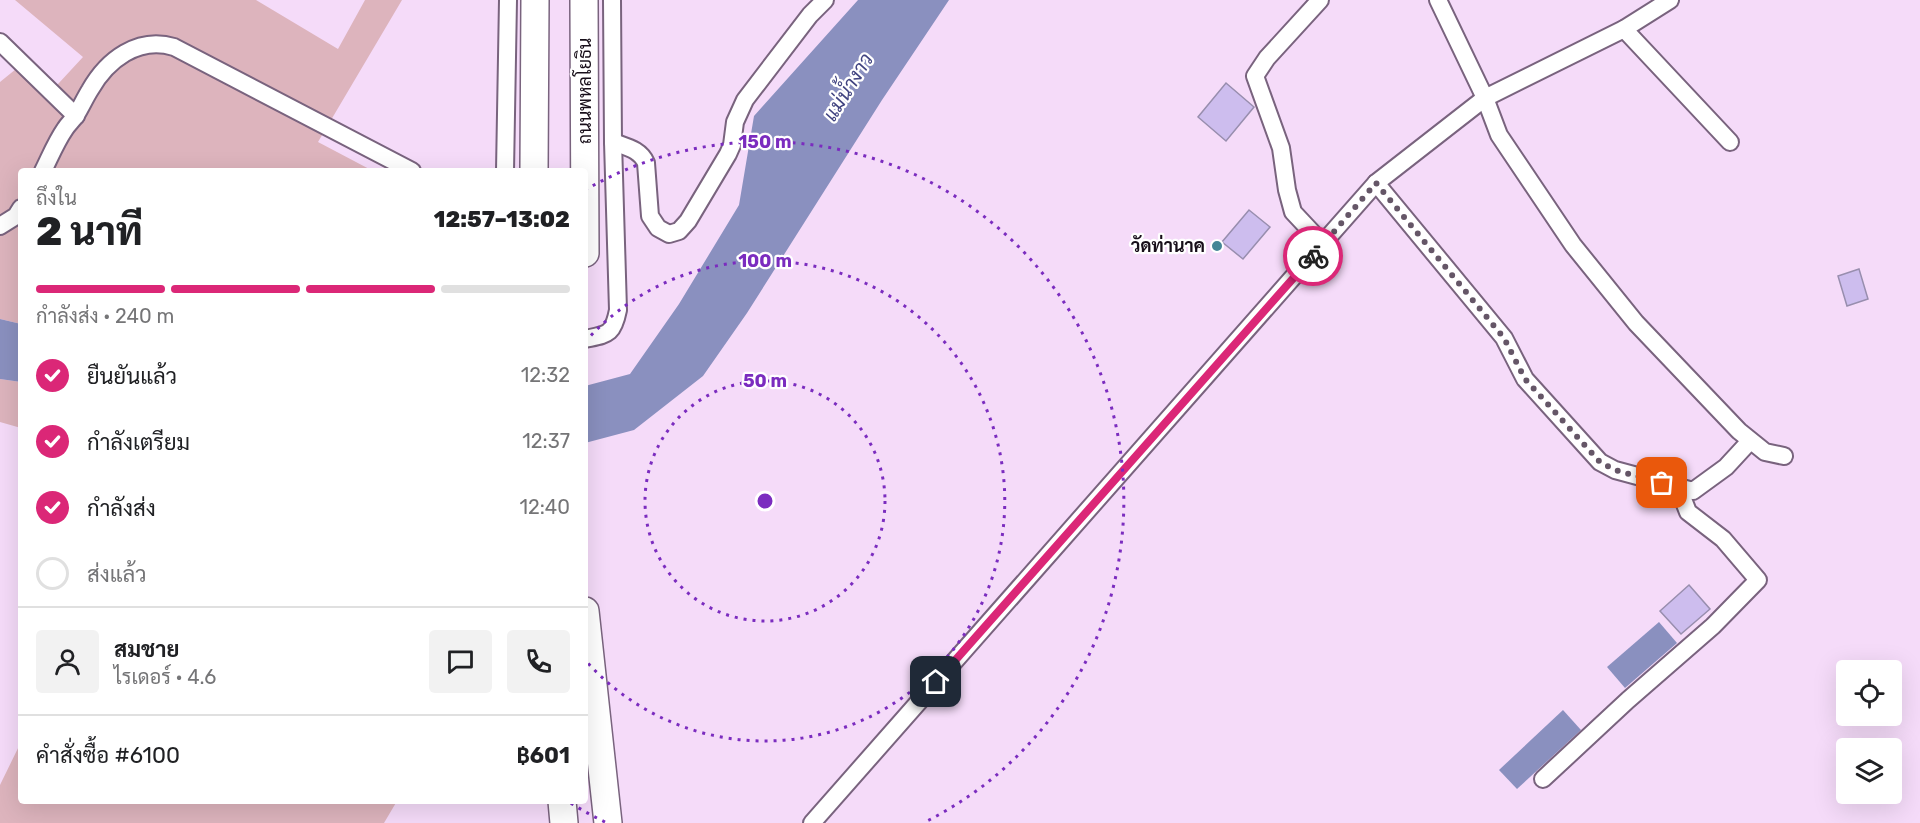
<!DOCTYPE html>
<html lang="th">
<head>
<meta charset="utf-8">
<style>
	:root { --surface:#fff; --page:#f2f2f2; --text:#202124; --muted:#757577; --line:#e0e0e0; --accent:#db2777 }
	body { margin:0; font-family:Rubik,Sarabun,sans-serif; background:var(--page); color:var(--text); height:100vh; display:flex; flex-direction:column; font-size:22px; white-space:nowrap }
	* { box-sizing:border-box; margin:0 }
	p { font-size:20px; color:var(--muted) }
	.icon { flex:none; width:33px; height:33px; fill:none; stroke:currentColor; stroke-width:2; stroke-linecap:round; stroke-linejoin:round }
	.map { position:relative; flex:1; overflow:hidden }
	.drawer { position:absolute; left:18px; top:168px; width:570px; height:636px; display:flex; flex-direction:column; background:var(--surface); border-radius:6px; box-shadow:0 6px 24px #0002 }
	.drawer>* { flex:none }
	.tools { position:absolute; left:1836px; top:660px; display:grid; gap:12px }
	.tools a { display:grid; place-items:center; width:66px; height:66px; border-radius:6px; background:var(--surface); box-shadow:0 6px 24px #0002; font-size:30px }
	.pin { position:absolute; display:grid; place-items:center; width:51px; height:51px; color:#fff; margin:-26px; border-radius:12px; box-shadow:0 3px 9px #0006 }
	.courier { position:absolute; display:grid; place-items:center; width:60px; height:60px; margin:-30px; border:4px solid #db2777; border-radius:50%; background:#fff; color:#222; box-shadow:0 2px 8px #0007 }
	.overview em { font-style:normal; font-weight:800 }
	.overview div { display:flex; flex-direction:column-reverse }
	.overview { display:flex; align-items:center; justify-content:space-between; height:102px; padding:0 18px }
	h1 { font-size:39px; font-weight:800; line-height:45px }
	.bar { display:grid; grid-template-columns:repeat(4,1fr); gap:9px 6px; align-content:center; height:72px; padding:0 18px }
	.bar i { height:8px; border-radius:4px; background:var(--line) }
	.bar .current { background:var(--accent) }
	.bar p { grid-column:span 4 }
	.line { display:flex; align-items:center; gap:15px; padding:0 18px; border-top:2px solid var(--line) }
	.line div { flex:1 }
	.round { display:grid; place-items:center; flex:none; width:63px; height:63px; border-radius:6px; background:var(--page) }
	ol { padding:0 18px; list-style:none }
	li { display:flex; align-items:center; gap:18px; height:66px }
	li p { margin-inline-start:auto }
	li .icon { padding:6px; border-radius:50%; background:var(--accent); color:#fff; stroke-width:4 }
	li:last-child { color:var(--muted) }
	li i { width:33px; height:33px; border:3px solid var(--line); border-radius:50% }
	.map>svg:first-child { display:block }
	.green { fill:#ddb4bd }
	.water { fill:#8a90bf }
	.building { fill:#cdbdee; stroke:#988eae; stroke-width:1.5 }
	.lines { fill:none; stroke-linecap:round; stroke-linejoin:round }
	.minor-casing { stroke:#79637e; stroke-width:20 }
	.trunk-casing { stroke:#79637e; stroke-width:30 }
	.minor { stroke:#fff; stroke-width:16 }
	.trunk { stroke:#fff; stroke-width:27 }
	.done { stroke:#655667; stroke-width:6; stroke-dasharray:0 10.8 }
	.route { stroke:#db2777; stroke-width:8 }
	.ring { fill:none; stroke:#7b2cbf; stroke-width:3; stroke-dasharray:3 6 }
	.poi-dot { fill:#438697; stroke:#fff; stroke-width:2 }
	.labels { text-anchor:middle; stroke-width:4.5; stroke-linejoin:round; paint-order:stroke }
	.street-label { font-size:18px; fill:#170e19; stroke:#fff }
	.poi-label { font-size:18px; font-weight:bold; fill:#170e19; stroke:#fff; text-anchor:end }
	.water-label { font-size:20px; font-style:italic; fill:#404380; stroke:#fff }
	.centre { fill:#7b2cbf; stroke:#fff; stroke-width:3 }
	.ring-label { font-size:18px; text-anchor:middle; font-weight:bold; fill:#7b2cbf; stroke:#fff; stroke-width:4.5; stroke-linejoin:round; paint-order:stroke }
</style>
</head>
<body>
<div class="map">
<svg width="1920" height="823" viewBox="0 0 1920 823">
	<rect width="100%" height="100%" fill="#f5dbf9"/>
	<g class="green">
		<path d="M15,0H256L338,49L365,0H402L318,142L373,171H21V324L0,319V82L16,69L46,97L83,57Z"/>
		<path d="M0,379L21,382V428L0,422Z"/>
		<path d="M21,742V801H397L384,823H0V785Z"/>
	</g>
	<g class="water">
		<path d="M858,0H949L882,100L747,313L703,376L634,430L585,443V386L630,374L679,304L739,205L754,116Z"/>
		<path d="M0,319L21,324V382L0,379Z"/>
		<path d="M1659,622L1677,643L1625,688L1607,667Z"/>
		<path d="M1563,710L1581,730L1517,789L1499,770Z"/>
	</g>
	<g class="building">
		<path d="M1226,83L1254,107L1226,141L1198,117Z"/>
		<path d="M1249,210L1270,227L1243,259L1222,242Z"/>
		<path d="M1859,269L1868,299L1847,306L1838,276Z"/>
		<path d="M1689,585L1710,609L1681,634L1660,611Z"/>
	</g>
	<g class="lines">
		<g class="minor-casing">
			<g id="minor">
				<path d="M1320,0L1267,58L1255,76L1281,148L1287,190L1293,212L1323,244"/>
				<path d="M1438,0L1485,98L1499,135L1573,245L1636,323L1739,431L1765,452L1784,456"/>
				<path d="M1624,29L1730,142"/>
				<path d="M0,42L76,116"/>
				<path d="M613,142C626,147 640,149 646,163L650,216L658,228L669,234L679,231L688,221L728,154L732,145L735,122L745,100L810,15L825,0"/>
				<path d="M43,171C50,157 56,142 65,129C68,124 73,120 76,115C81,107 85,98 90,90C107,60 138,36 174,47L412,171"/>
				<path d="M505,171L508,0"/>
				<path d="M1376,183L1504,338L1525,379L1600,462L1615,470L1693,491L1726,467L1750,441"/>
				<path d="M0,226L16,216L21,208"/>
				<path d="M585,339C608,334 613,335 618,310L613,142L612,0"/>
				<path d="M1543,779L1628,700L1713,626L1758,580L1723,539L1688,512L1679,489"/>
				<path d="M812,823L1376,183L1485,98L1624,29L1670,0"/>
			</g>
		</g>
		<g class="trunk-casing">
			<g id="trunk">
				<path d="M584,0L585,253"/>
				<path d="M534,171L535,0"/>
				<path d="M585,611L608,823"/>
				<path d="M562,801L564,823"/>
			</g>
		</g>
		<use href="#minor" class="minor"/>
		<use href="#trunk" class="trunk"/>
	</g>
	<g class="lines">
		<path class="done" d="M1313,256L1376,183L1504,338L1525,379L1600,462L1615,470L1662,483"/>
		<path class="route" d="M936,682L1313,256"/>
	</g>
	<g class="ring">
		<circle cx="765" cy="501" r="120"/>
		<path d="M585 342A240 240 0 1 1 585 660"/>
		<path d="M605 822A359 359 0 0 1 569 802M585 190A359 359 0 1 1 925 822"/>
	</g>
	<circle class="poi-dot" cx="1217" cy="246" r="6"/>
	<g class="labels">
		<g class="street-label">
			<text transform="translate(585 91) rotate(-90)" y="6">ถนนพหลโยธิน</text>
		</g>
		<g class="poi-label">
			<text x="1205" y="252">วัดท่านาค</text>
		</g>
		<g class="water-label">
			<text transform="translate(848 87) rotate(-58)" y="7">แม่น้ำงาว</text>
		</g>
	</g>
	<circle cx="765" cy="501" r="9" class="centre"/>
	<g class="ring-label">
		<text x="765" y="148">150 m</text>
		<text x="765" y="267">100 m</text>
		<text x="765" y="387">50 m</text>
	</g>
</svg>
<div class="tools">
<a><svg class="icon" aria-label="locate" viewBox="0 0 24 24"><circle cx="12" cy="12" r="6"/><path d="M12 2v4M12 18v4M2 12h4M18 12h4"/></svg></a>
<a><svg class="icon" aria-label="layers" viewBox="0 0 24 24"><path d="M12 4l9 5-9 5-9-5zM3 14l9 5 9-5"/></svg></a>
</div>
<div class="pin" style="left:1662px;top:483px;background:#ea580c"><svg class="icon" aria-label="bag" viewBox="0 0 24 24"><path d="M5 8h14l-1 12H6zM9 8a3 3 0 0 1 6 0"/></svg></div>
<div class="pin" style="left:936px;top:682px;background:#1f2937"><svg class="icon" aria-label="home" viewBox="0 0 24 24"><path d="M3 11l9-7 9 7M6 9v11h12V9"/></svg></div>
<div class="courier" style="left:1313px;top:256px"><svg class="icon" aria-label="bike" viewBox="0 0 24 24"><circle cx="6" cy="16" r="4"/><circle cx="18" cy="16" r="4"/><path d="M6 16l4-8h5l3 8M10 8l3 8H6M13 5h3"/></svg></div>
<section class="drawer">
<div class="overview"><div><h1>2 นาที</h1><p>ถึงใน</p></div><em>12:57–13:02</em></div>
<div class="bar"><i class="current"></i><i class="current"></i><i class="current"></i><i></i><p>กำลังส่ง · 240 m</p></div>
<ol>
<li><svg class="icon" aria-label="check" viewBox="0 0 24 24"><path d="M5 12l5 5 9-10"/></svg>ยืนยันแล้ว<p>12:32</p></li>
<li><svg class="icon" aria-label="check" viewBox="0 0 24 24"><path d="M5 12l5 5 9-10"/></svg>กำลังเตรียม<p>12:37</p></li>
<li><svg class="icon" aria-label="check" viewBox="0 0 24 24"><path d="M5 12l5 5 9-10"/></svg>กำลังส่ง<p>12:40</p></li>
<li><i></i>ส่งแล้ว</li>
</ol>
<div class="line" style="height:108px"><a class="round"><svg class="icon" aria-label="person" viewBox="0 0 24 24"><circle cx="12" cy="8" r="4"/><path d="M4 21q1-7 8-7t8 7"/></svg></a><div><b>สมชาย</b><p>ไรเดอร์ · 4.6</p></div><a class="round"><svg class="icon" aria-label="chat" viewBox="0 0 24 24"><path d="M4 5h16v11H9l-5 4z"/></svg></a><a class="round"><svg class="icon" aria-label="phone" viewBox="0 0 24 24"><path d="M5 4h4l2 5-3 2q2 4 5 5l2-3 5 2v4C11 20 4 13 5 4z"/></svg></a></div>
<div class="line" style="height:78px"><div>คำสั่งซื้อ #6100</div><b>฿601</b></div>
</section>
</div>
</body>
</html>
